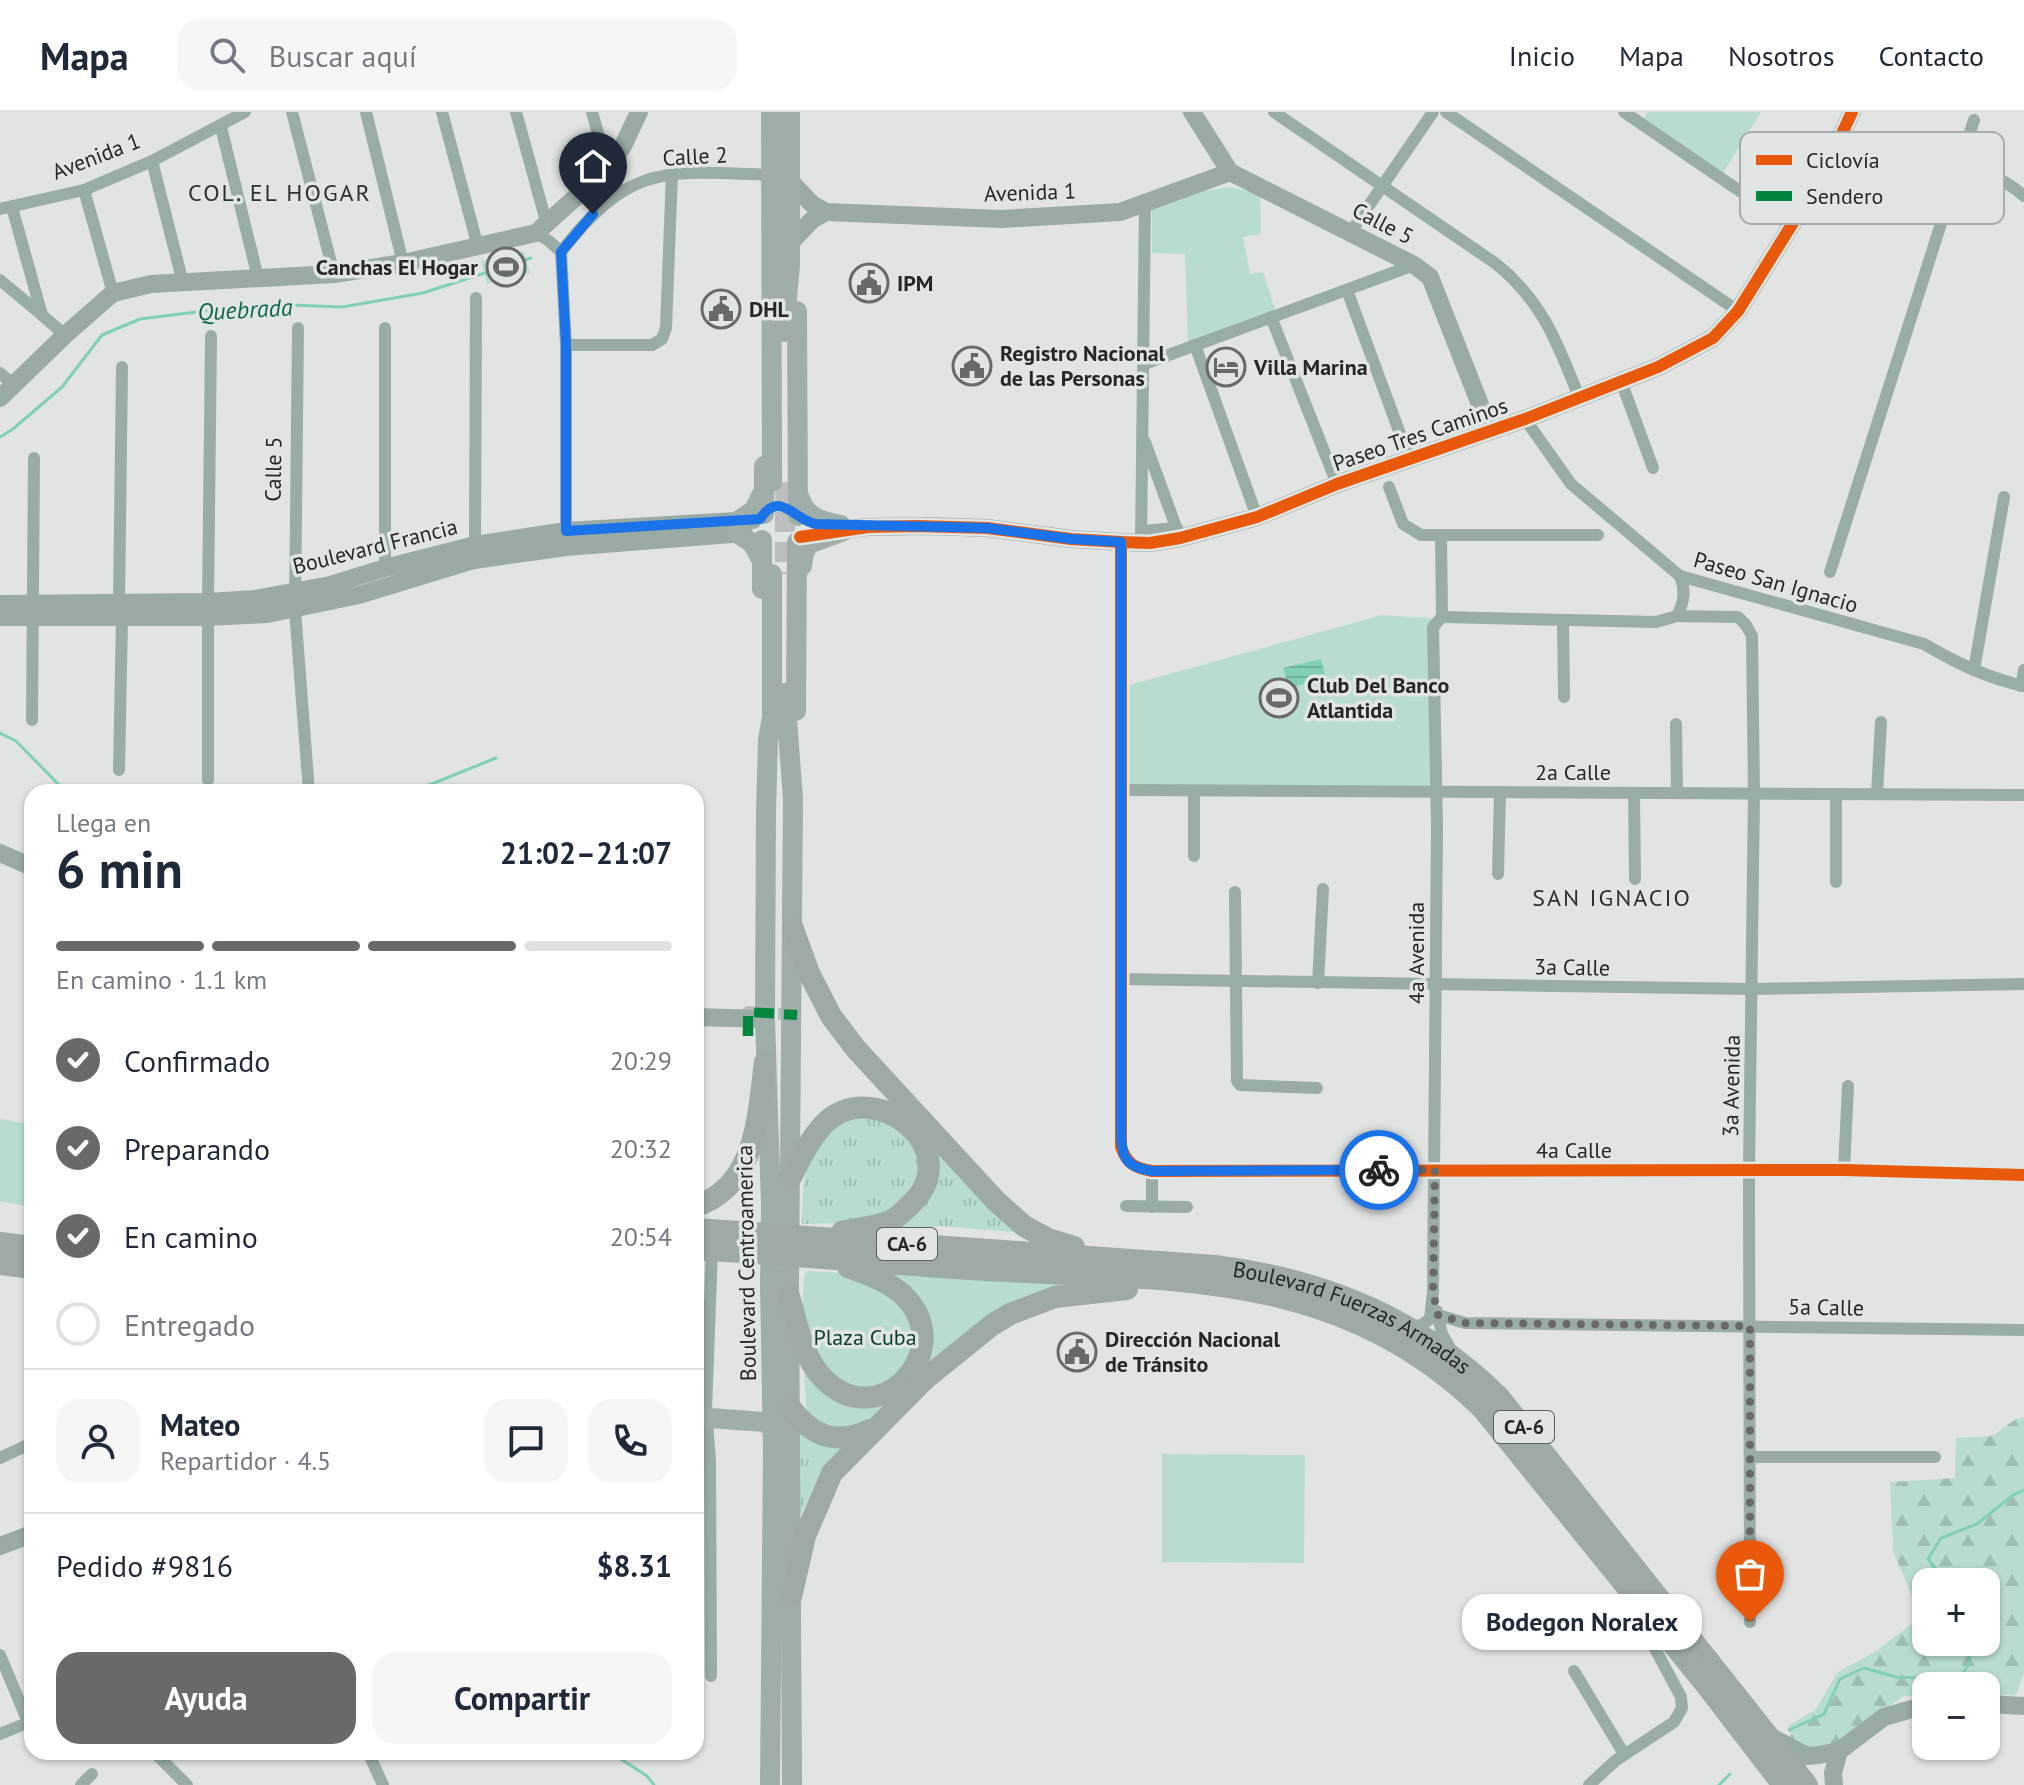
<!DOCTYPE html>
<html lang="es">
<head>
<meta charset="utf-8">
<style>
	:root { --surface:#fff; --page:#f6f6f7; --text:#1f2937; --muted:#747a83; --line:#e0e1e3; --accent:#686968 }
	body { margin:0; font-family:"PT Sans",sans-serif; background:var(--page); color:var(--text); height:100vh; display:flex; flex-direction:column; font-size:30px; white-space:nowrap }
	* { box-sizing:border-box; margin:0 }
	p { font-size:26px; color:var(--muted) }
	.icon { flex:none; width:44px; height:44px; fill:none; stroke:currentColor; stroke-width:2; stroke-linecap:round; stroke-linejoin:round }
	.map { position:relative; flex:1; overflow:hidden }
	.drawer { position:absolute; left:24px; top:672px; width:680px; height:976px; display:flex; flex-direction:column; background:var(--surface); border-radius:24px; box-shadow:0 2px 6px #0004 }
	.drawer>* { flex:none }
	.fabs { position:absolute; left:1912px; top:1456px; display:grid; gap:16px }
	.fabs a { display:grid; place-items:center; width:88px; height:88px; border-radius:16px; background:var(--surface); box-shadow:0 2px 6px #0004; font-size:40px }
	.pin { position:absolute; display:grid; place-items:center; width:68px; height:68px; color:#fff; margin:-82px -34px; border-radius:50% 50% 50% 0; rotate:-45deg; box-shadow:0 0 8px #0007 }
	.pin .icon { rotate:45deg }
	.courier { position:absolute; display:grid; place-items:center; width:80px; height:80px; margin:-40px; border:6px solid #1a73e8; border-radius:50%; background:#fff; color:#222; box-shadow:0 2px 10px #0007 }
	.bubble { position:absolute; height:56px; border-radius:24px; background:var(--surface); box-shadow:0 2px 6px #0004; font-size:26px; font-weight:700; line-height:56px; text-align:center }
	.summary em { font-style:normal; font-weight:700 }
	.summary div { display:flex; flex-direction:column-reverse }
	.summary { display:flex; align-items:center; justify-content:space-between; height:136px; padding:0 32px }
	h1 { font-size:52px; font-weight:700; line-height:60px }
	.bar { display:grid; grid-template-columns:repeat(4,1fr); gap:12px 8px; align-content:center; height:96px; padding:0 32px }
	.bar i { height:10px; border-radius:6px; background:var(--line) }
	.bar .current { background:var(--accent) }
	.bar p { grid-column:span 4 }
	.line { display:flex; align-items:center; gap:20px; padding:0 32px; border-top:2px solid var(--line) }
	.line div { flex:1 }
	.round { display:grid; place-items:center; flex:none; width:84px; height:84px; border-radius:24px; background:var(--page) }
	ol { padding:0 32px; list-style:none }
	li { display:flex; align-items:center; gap:24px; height:88px }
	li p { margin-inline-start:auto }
	li .icon { padding:8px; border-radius:50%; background:var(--accent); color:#fff; stroke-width:4 }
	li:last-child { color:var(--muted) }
	li i { width:44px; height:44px; border:4px solid var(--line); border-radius:50% }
	.cta { display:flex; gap:16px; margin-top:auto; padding:16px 32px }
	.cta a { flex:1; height:92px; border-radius:24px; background:var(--accent); color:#fff; font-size:32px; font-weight:700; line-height:92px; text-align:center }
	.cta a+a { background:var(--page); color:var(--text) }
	header { display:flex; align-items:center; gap:48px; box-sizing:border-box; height:112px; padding:0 40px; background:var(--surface); border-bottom:2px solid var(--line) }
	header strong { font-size:38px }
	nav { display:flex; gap:44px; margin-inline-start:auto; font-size:28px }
	.search { width:560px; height:72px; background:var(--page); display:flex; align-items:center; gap:20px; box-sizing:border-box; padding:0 28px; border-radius:24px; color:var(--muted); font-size:30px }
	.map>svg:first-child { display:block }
	.grass { fill:url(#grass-tufts) }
	.forest { fill:url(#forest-firs); fill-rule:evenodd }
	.park { fill:#b8ddce }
	.water { fill:url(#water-rules) }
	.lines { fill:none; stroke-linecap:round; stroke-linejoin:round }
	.stream { stroke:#81d0b6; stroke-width:3 }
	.street-tunnel { stroke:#bcbebd; stroke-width:12; stroke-dasharray:12 6; stroke-linecap:butt }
	.primary-tunnel { stroke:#bcbebd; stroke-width:20; stroke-dasharray:20 10; stroke-linecap:butt }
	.street { stroke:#9aada5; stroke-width:12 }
	.secondary { stroke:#99aba4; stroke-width:18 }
	.primary { stroke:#9faea8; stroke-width:20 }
	.highway { stroke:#9daaa7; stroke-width:22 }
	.quiet { stroke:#00873e; stroke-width:10; stroke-dasharray:20 10; stroke-linecap:butt }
	.cycleway-casing { stroke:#e1e5e3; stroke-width:17 }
	.cycleway { stroke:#e8590c; stroke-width:12 }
	.done { stroke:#686968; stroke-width:8; stroke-dasharray:0 14.4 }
	.route { stroke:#1a73e8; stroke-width:10 }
	.labels { text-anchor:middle; stroke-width:7; stroke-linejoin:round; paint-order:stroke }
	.shield { fill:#e1e5e3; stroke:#5e605f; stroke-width:2 }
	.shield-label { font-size:20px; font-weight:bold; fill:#262726 }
	.street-label { font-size:22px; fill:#262726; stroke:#e1e5e3 }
	.poi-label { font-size:22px; font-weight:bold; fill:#262726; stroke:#e1e5e3; text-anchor:start }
	.park-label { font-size:22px; fill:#0b3e2e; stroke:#e1e5e3 }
	.neighbourhood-label { font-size:24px; letter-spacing:2px; fill:#2e3130; stroke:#e1e5e3 }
	.water-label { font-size:24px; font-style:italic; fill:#0d674e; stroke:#e1e5e3 }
	.key { fill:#e1e5e3; stroke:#a9acaa; stroke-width:2 }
	.key-label { font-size:22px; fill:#262726 }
</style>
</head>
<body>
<header>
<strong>Mapa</strong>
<div class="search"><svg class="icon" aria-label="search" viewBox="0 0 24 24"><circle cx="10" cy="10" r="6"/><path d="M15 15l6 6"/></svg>Buscar aquí</div>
<nav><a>Inicio</a><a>Mapa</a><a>Nosotros</a><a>Contacto</a></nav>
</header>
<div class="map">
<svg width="2024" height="1673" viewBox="0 0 2024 1673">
	<defs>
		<pattern id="grass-tufts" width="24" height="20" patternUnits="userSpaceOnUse" patternTransform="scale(2)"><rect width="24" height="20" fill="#b8ddce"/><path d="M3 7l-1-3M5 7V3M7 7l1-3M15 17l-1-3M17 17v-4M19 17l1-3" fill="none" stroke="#9ebeb1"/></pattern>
		<pattern id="forest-firs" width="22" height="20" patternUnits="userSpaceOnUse" patternTransform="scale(2)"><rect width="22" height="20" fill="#b8ddce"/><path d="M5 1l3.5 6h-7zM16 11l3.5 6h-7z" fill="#9ebeb1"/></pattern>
		<pattern id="water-rules" width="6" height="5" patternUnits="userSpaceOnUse" patternTransform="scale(2)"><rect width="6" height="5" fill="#81d0b6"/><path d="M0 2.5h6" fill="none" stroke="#6fb39c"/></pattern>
	</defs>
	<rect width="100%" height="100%" fill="#e2e4e3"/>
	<g class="grass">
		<path d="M851,1001L911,1013L1025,1121L941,1114L892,1119L919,1067L894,1099L852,1111L802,1112C803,1087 801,1052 818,1032C827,1020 840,1011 851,1001Z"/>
		<path d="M798,1316L858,1327L819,1363L798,1409Z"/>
	</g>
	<path class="forest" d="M2024,1305V1562L2016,1583L1986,1584V1574H1926V1584H1904L1835,1633L1809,1639L1792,1630L1788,1614L1815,1598L1838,1560L1876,1539L1921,1505L1893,1439L1890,1370L1955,1366L1956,1326L1992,1324L2016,1307ZM1926,1470H1986V1530H1926Z"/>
	<g class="park">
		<path d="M1648,0H1761L1723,61L1643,7Z"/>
		<path d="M1231,75L1260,82L1261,122L1243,125L1250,162L1263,160L1276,200L1188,231L1185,142L1152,141V98L1203,79Z"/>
		<path d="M524,139L530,162L487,172L481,149Z"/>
		<path d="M1382,503L1440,507L1436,515V676H1122V575Z"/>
		<path d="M0,1007L32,1013V1095L0,1089Z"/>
		<path d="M807,1159L850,1161L902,1185L919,1234L887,1278L833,1272L802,1209L804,1164Z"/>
		<path d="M879,1161L1096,1173L1037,1186L869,1311L841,1324L807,1308L803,1240L869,1288L929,1229Z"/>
		<path d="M1162,1342L1305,1343L1304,1451L1162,1450Z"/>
	</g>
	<path class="water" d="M1321,547L1326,566L1289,576L1283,556Z"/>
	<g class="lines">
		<g class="stream">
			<path d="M0,325L13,317L62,275L102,223L140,207L221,197L291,193L342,195L423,181L531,146"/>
			<path d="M0,621L16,629L66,680"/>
			<path d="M412,680L496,646"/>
			<path d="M1945,1470L1928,1447L1941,1426L1977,1412L2013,1383L2024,1378"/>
			<path d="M1955,1574L1970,1550L1966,1530"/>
			<path d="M1789,1618L1824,1602L1840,1567L1864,1556L1896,1565L1921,1566L1934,1574"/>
			<path d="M610,1640L647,1664L654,1673"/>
			<path d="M1719,1673L1730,1662"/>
		</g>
		<path class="street-tunnel" d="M748,924V900L797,903"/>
		<path class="primary-tunnel" d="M785,370V462"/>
		<g class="street">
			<path d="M292,0L334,162"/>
			<path d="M366,0L403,151"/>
			<path d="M442,0L478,135"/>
			<path d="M516,0L547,113"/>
			<path d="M592,0L608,56"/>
			<path d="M1274,0L1495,151C1542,188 1558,232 1579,285"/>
			<path d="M1446,0L1738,199"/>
			<path d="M1624,0L1791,114"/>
			<path d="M221,15L258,166"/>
			<path d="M1839,28L1852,35C1908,44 1980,45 2024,84"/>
			<path d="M152,49L183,171"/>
			<path d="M84,78L113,181"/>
			<path d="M12,95L42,203L65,223"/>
			<path d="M0,97L84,78L152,49L245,0"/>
			<path d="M536,121L549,129L561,140"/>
			<path d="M1350,121L1433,0"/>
			<path d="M0,168L42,203"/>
			<path d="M1347,178L1409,346"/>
			<path d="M1271,205L1337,372"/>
			<path d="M298,216L295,498L309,680"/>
			<path d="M385,216V456"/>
			<path d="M566,233H652L662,227L666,216L672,61"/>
			<path d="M1195,233L1257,405"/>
			<path d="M1144,252L1414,153"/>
			<path d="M0,261L14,273"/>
			<path d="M1621,269L1653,356"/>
			<path d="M1525,307L1571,372L1680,464L1924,532C1956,551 1987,566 2024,574"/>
			<path d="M1145,330L1180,426"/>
			<path d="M1389,375L1403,412L1421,423H1598"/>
			<path d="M1141,419L1177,416"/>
			<path d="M1441,423L1442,505"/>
			<path d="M566,426V233L561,140C631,50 665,59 771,63"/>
			<path d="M1121,430V1035C1127,1052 1135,1056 1152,1059L1844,1058L2024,1063"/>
			<path d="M1141,431L1145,91"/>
			<path d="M475,433L476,186"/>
			<path d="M1830,460L1974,8"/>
			<path d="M208,490L211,224"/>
			<path d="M119,492L122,255"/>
			<path d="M1677,504L1738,505L1746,513L1752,524L1754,682L1749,1059L1750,1510"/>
			<path d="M1442,505L1656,510L1677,504C1684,490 1686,479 1680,464"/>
			<path d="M1563,508L1564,585"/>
			<path d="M1974,558L2004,385"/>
			<path d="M2021,574L2024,558"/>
			<path d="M32,608L34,346"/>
			<path d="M1676,612L1677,681"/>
			<path d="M119,658L122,506"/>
			<path d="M208,668V505"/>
			<path d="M1121,678L2024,683"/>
			<path d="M1634,681L1635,767"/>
			<path d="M1877,682L1881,610"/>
			<path d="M1194,744V679"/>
			<path d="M1498,762L1500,680"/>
			<path d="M1836,770V682"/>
			<path d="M1235,780L1237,969L1240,973L1317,976"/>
			<path d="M1120,867L1753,877L2024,872"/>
			<path d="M1318,871L1323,777"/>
			<path d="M1844,1058L1848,974"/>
			<path d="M1126,1094L1187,1095"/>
			<path d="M1152,1095V1059"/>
			<path d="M1437,1199L1442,1222L1451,1238"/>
			<path d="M1438,1203L1465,1211L2024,1218"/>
			<path d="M1411,1213L1420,1214L1430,1207L1433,1180L1437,714L1433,515L1442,505"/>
			<path d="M1750,1345H1935"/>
			<path d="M0,1346L32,1331"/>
			<path d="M0,1543L28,1610"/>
			<path d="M1574,1559L1624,1642"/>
			<path d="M711,1564L710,1348L706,1299L712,1138"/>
			<path d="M0,1622L32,1609"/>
			<path d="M154,1640L187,1673"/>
			<path d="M368,1640L383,1673"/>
			<path d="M81,1673L92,1662"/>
			<path d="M1589,1673L1615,1649L1674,1610L1682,1596L1681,1585L1632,1494"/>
		</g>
		<g class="secondary">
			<path d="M1192,0L1230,60L1414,153L1430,165L1490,318"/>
			<path d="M790,69L812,92L826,100L1001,107L1120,100L1230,60"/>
			<path d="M791,130L812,108L826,100"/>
			<path d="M0,286L65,223L113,181L151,172L334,162L403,151L536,121L608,56L623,34L639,0"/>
			<path d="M829,420L868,415L925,414L987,416L1071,427L1121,430L1150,431L1180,426L1257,405L1337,372L1525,307L1658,255L1713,226L1738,199L1791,114L1839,28L1852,0"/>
			<path d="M0,492L208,490L255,487L330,473L385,456L475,433L566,419L753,408"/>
			<path d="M0,505H208L267,502L359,483L474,448L566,435L744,421"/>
			<path d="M0,741L32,755"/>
			<path d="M696,905L765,907"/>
			<path d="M0,1434L32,1422"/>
			<path d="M1986,1592L2024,1594"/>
			<path d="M1771,1625L1807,1644L1819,1643L1839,1639L1884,1605L1926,1593"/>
			<path d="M1834,1673L1833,1661L1839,1639"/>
		</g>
		<g class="primary">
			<path d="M771,0L772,370"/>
			<path d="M797,199L798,404"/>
			<path d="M784,220L790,152V0"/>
			<path d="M799,384C806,406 820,409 841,413"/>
			<path d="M764,402V354"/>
			<path d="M738,409L754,398L762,382"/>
			<path d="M737,421L752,431L762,449"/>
			<path d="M762,428V477"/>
			<path d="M802,454L804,441L809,432L844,419"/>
			<path d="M785,581L793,687L789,1171L792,1673"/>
			<path d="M796,599L797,430"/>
			<path d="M696,1305L764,1310L780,1322"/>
			<path d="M770,1673L773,1339L770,1173L771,1093L765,907L766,700L768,628L772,605V462"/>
		</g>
		<g class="highway">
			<path d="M793,817L809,861L831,904L856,937L996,1089L1024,1114L1048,1127L1074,1135"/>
			<path d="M791,1065C800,1047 810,1027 824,1012C875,961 970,1040 909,1094C904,1099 897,1106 890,1109C876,1115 857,1116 842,1120"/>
			<path d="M696,1094C757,1074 758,1003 765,950"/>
			<path id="s1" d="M696,1117L1215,1154C1326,1168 1418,1206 1499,1285L1807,1673"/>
			<path d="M0,1131L32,1135"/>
			<path d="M696,1137C793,1143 890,1152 987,1158C1173,1169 1337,1156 1482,1296L1707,1574L1783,1673"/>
			<path d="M0,1152L32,1156"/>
			<path d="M789,1184C797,1211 802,1243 821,1264C875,1325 957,1243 907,1187C893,1171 868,1162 848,1155"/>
			<path d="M790,1295C811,1324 836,1334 870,1318"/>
			<path d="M791,1485L805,1424L832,1361L925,1267L992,1213L1010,1202L1055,1185L1127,1177"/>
		</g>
		<path class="quiet" d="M748,924V900L797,903"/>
		<g class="cycleway-casing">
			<g id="cycleway">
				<path d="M800,425L868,415L916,414L987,416L1071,427L1121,430L1150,431L1180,426L1257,405L1337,372L1525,307L1658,255L1713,226L1738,199L1791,114L1839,28L1852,0"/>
				<path d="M1121,430V1035C1127,1052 1135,1056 1152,1059L1844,1058L2024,1063"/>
			</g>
		</g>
		<use href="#cycleway" class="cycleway"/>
	</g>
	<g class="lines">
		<path class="done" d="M1379,1058H1435L1433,1180L1438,1203L1465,1211L1750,1214V1510"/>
		<path class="route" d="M593,102L561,140L566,233V419L760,407C780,377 794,408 816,412L987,416L1071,427L1121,430V1018C1121,1045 1125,1055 1152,1059L1379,1058"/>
	</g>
	<defs>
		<g id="stadium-ring" transform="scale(2)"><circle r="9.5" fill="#e1e5e3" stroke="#686968" stroke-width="1.5"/><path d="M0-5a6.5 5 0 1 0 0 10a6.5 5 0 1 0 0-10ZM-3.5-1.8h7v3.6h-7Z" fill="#686968"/></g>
		<g id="civic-ring" transform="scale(2)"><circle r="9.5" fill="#e1e5e3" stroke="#686968" stroke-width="1.5"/><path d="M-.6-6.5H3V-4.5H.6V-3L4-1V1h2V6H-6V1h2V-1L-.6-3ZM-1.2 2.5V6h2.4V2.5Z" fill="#686968"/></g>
		<g id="hotel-ring" transform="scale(2)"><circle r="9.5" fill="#e1e5e3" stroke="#686968" stroke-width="1.5"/><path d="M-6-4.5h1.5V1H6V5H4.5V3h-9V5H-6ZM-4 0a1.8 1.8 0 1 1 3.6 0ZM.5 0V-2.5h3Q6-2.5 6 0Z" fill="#686968"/></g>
	</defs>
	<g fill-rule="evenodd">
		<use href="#stadium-ring" x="506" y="155"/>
		<use href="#civic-ring" x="869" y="171"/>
		<use href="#civic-ring" x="721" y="197"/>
		<use href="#civic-ring" x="972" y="254"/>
		<use href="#hotel-ring" x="1226" y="255"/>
		<use href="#stadium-ring" x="1279" y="586"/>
		<use href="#civic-ring" x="1077" y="1240"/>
	</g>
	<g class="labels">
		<g class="shield">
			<rect x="877" y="1116" width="60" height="32" rx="6"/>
			<rect x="1494" y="1299" width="60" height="32" rx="6"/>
		</g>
		<g class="shield-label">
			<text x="907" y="1139">CA-6</text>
			<text x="1524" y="1322">CA-6</text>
		</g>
		<g class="street-label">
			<text transform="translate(96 44) rotate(-21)" y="8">Avenida 1</text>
			<text transform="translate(695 44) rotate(-3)" y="8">Calle 2</text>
			<text transform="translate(1030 80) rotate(-2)" y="8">Avenida 1</text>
			<text transform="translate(1383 111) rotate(27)" y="8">Calle 5</text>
			<text transform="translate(1420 322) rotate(-19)" y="8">Paseo Tres Caminos</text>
			<text transform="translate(273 357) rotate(-89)" y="8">Calle 5</text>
			<text transform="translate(375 434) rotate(-14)" y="8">Boulevard Francia</text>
			<text transform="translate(1776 470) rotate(16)" y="8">Paseo San Ignacio</text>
			<text x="1573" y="668">2a Calle</text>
			<text transform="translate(1416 841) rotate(-90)" y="8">4a Avenida</text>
			<text transform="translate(1572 855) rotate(1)" y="8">3a Calle</text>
			<text transform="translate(1731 974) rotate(-89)" y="8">3a Avenida</text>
			<text x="1574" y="1046">4a Calle</text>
			<text transform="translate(746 1151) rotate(-91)" y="8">Boulevard Centroamerica</text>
			<text transform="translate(1826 1195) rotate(1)" y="8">5a Calle</text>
			<text dy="8" stroke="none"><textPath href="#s1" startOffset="668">Boulevard Fuerzas Armadas</textPath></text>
		</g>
		<g class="poi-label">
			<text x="478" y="163" text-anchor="end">Canchas El Hogar</text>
			<text x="897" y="179">IPM</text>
			<text x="749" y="205">DHL</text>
			<text x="1000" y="249">Registro Nacional<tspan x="1000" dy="25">de las Personas</tspan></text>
			<text x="1254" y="263">Villa Marina</text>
			<text x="1307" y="581">Club Del Banco<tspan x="1307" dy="25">Atlantida</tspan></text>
			<text x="1105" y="1235">Dirección Nacional<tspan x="1105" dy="25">de Tránsito</tspan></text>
		</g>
		<g class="park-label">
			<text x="865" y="1233">Plaza Cuba</text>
		</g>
		<g class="neighbourhood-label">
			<text x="280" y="89">COL. EL HOGAR</text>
			<text x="1612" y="794">SAN IGNACIO</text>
		</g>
		<g class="water-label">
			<text transform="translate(245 198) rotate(-3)" y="8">Quebrada</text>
		</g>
	</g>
	<rect x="1740" y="20" width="264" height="92" rx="12" class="key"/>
	<rect x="1756" y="43" width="36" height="10" fill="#e8590c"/>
	<rect x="1756" y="79" width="36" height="10" fill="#00873e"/>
	<g class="key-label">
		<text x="1806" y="56">Ciclovía</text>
		<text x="1806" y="92">Sendero</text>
	</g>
</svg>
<div class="fabs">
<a>+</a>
<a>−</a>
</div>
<div class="pin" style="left:1750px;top:1510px;background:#ea580c"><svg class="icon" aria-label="bag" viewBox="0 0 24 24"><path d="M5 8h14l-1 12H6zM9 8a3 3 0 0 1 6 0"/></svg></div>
<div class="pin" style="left:593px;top:102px;background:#1f2937"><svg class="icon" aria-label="home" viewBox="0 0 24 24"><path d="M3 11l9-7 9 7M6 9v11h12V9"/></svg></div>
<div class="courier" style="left:1379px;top:1058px"><svg class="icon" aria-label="bike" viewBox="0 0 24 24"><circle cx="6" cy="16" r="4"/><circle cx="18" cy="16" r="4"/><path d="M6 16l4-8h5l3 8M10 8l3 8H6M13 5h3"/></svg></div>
<div class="bubble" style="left:1462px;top:1482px;width:240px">Bodegon Noralex</div>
<section class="drawer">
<div class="summary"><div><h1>6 min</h1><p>Llega en</p></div><em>21:02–21:07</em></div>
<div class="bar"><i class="current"></i><i class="current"></i><i class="current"></i><i></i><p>En camino · 1.1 km</p></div>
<ol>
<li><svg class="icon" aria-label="check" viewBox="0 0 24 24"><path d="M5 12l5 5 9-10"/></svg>Confirmado<p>20:29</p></li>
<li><svg class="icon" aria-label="check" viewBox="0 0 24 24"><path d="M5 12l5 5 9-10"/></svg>Preparando<p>20:32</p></li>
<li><svg class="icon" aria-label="check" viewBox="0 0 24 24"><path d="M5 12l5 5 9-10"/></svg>En camino<p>20:54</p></li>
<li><i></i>Entregado</li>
</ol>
<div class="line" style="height:144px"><a class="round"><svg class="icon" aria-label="person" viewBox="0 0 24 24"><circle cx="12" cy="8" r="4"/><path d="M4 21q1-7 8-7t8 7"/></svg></a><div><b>Mateo</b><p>Repartidor · 4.5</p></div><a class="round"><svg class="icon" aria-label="chat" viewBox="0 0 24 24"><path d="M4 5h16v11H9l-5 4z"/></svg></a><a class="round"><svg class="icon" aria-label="phone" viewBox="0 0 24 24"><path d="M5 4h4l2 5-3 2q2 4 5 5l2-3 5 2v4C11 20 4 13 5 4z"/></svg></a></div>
<div class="line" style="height:104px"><div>Pedido #9816</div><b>$8.31</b></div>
<div class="cta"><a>Ayuda</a><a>Compartir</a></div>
</section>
</div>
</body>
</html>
